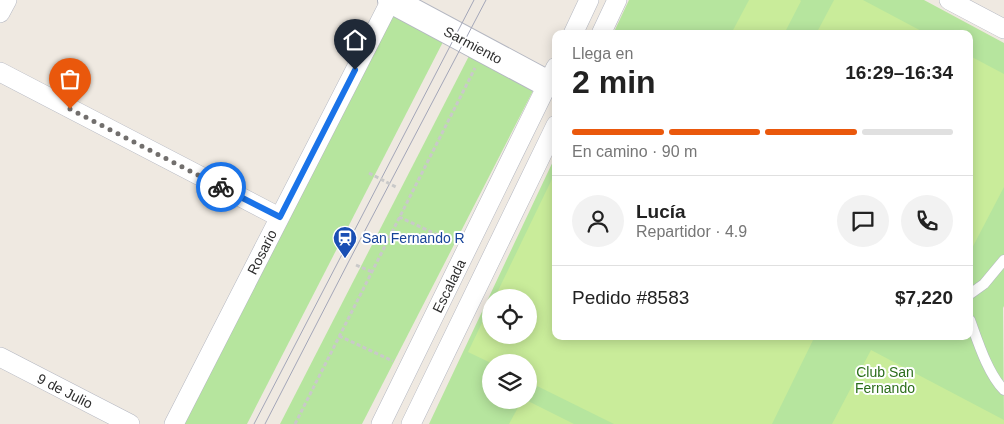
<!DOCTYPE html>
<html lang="es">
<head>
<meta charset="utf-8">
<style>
	:root { --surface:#fff; --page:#f2f2f2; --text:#222; --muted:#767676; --line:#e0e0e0; --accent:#ea580c }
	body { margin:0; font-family:Helvetica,sans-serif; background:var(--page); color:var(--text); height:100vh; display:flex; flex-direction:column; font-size:19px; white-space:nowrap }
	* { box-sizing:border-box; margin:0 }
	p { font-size:16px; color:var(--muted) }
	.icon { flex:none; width:28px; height:28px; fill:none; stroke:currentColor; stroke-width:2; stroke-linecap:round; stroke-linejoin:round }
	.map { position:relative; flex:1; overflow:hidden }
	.sheet { position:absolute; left:552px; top:30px; width:421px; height:310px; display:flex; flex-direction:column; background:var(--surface); border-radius:10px; box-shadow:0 2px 12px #0003 }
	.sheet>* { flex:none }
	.controls { position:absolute; left:482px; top:289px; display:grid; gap:10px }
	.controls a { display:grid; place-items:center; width:55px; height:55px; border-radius:50%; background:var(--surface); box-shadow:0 2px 12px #0003; font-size:25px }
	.pin { position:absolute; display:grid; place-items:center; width:42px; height:42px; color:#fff; margin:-51px -21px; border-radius:50% 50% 50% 0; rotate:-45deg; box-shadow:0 0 5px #0007 }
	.pin .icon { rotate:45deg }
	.courier { position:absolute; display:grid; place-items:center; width:50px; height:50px; margin:-25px; border:4px solid #1a73e8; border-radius:50%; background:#fff; color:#222; box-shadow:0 1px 6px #0007 }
	.summary em { font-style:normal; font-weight:800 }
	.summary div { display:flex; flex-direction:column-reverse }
	.summary { display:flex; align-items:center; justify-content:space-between; height:85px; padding:0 20px }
	h1 { font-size:32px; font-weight:800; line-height:38px }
	.bar { display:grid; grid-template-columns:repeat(4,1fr); gap:8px 5px; align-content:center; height:60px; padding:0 20px }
	.bar i { height:6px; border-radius:4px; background:var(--line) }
	.bar .active { background:var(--accent) }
	.bar p { grid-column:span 4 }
	.line { display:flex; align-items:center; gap:12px; padding:0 20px; border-top:1px solid var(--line) }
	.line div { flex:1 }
	.round { display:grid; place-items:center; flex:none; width:52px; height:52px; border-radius:26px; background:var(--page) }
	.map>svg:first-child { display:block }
	.green { fill:#b6e59e; fill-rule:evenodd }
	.pitch { fill:#c9ec9a }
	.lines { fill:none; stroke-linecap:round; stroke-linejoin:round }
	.lane-casing { stroke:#b4b7c1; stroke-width:11 }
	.street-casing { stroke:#b4b7c1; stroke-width:20 }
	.secondary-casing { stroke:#b4b7c1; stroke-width:28 }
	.path { stroke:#c9c9c9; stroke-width:3; stroke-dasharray:4 2.5; stroke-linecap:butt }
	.lane { stroke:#fff; stroke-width:10 }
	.street { stroke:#fff; stroke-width:19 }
	.secondary { stroke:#fff; stroke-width:26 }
	.tram { stroke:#a3a6b8; stroke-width:1 }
	.path-bridge { stroke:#c9c9c9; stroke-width:3; stroke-dasharray:4 2.5; stroke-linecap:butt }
	.done { stroke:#726f6d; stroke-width:5; stroke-dasharray:0 9 }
	.route { stroke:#1a73e8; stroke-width:6 }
	.labels { text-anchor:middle; stroke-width:4; stroke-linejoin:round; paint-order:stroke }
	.street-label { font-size:14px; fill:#2e2e2e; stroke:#fff }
	.transit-label { font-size:14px; fill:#164399; stroke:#fff; text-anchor:start }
	.park-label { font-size:14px; fill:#2c6e1b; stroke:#fff }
</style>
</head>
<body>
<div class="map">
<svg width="1004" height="424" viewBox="0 0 1004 424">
	<rect width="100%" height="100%" fill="#efe9e1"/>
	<g class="green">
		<path d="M629,0H924L1004,43V306L1003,308L1004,424H429L556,155V336H970V34H613ZM491,298H529V335H491ZM491,362H529V400H491Z"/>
		<path d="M394,12L445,38L247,424H184Z"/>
		<path d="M470,54L535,87L362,424H280Z"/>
	</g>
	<g class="pitch">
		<path d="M749,0H800L801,1L784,34H731Z"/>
		<path d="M834,0H863L927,34H816Z"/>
		<path d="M970,56L1004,74V187L970,252Z"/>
		<path d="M552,179L556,181V336H815L772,424H614L529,382V362H491V363L468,352L491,304V335H529V298L495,297Z"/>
		<path d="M871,350L1004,420V424H832Z"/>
		<path d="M522,400H526L574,424H509Z"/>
	</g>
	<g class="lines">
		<g class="lane-casing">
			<g id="lane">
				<path d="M970,294L984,284L1004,260"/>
				<path d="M970,320C978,342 988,374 1004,390"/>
			</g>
		</g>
		<g class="street-casing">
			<g id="street">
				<path d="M949,0L1004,29"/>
				<path d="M0,13L7,0"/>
				<path d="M573,34L589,0"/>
				<path d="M601,34L617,0"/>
				<path d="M0,72L279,217"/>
				<path d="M0,357L130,424"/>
				<path d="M174,424L391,0"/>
				<path d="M381,424L556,67"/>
				<path d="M411,424L556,125"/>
			</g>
		</g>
		<g class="secondary-casing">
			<path id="secondary" d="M391,0L548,84"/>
		</g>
		<g class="path">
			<path d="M399,217L451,241"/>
			<path d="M356,265L372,272"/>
			<path d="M339,336L393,361"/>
			<path d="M295,424L475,68"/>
		</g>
		<use href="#lane" class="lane"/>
		<use href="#street" class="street"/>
		<use href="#secondary" class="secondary"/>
		<g class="tram">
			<path d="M254,424L474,0"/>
			<path d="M265,424L349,261L486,0"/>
		</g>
		<path class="path-bridge" d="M369,173L396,187"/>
	</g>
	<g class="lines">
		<path class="done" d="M70,109L221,187"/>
		<path class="route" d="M221,187L280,217L355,70"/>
	</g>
	<defs>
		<g id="station-pin" transform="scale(1.25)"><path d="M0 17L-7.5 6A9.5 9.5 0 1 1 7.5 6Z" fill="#1a4fb4" stroke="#fff"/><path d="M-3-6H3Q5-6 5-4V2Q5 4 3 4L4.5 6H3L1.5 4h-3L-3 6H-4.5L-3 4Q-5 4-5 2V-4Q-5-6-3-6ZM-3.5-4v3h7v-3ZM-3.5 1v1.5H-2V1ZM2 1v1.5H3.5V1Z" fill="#fff"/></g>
	</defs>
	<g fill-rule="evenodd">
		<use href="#station-pin" x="345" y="238"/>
	</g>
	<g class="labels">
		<g class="street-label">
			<text transform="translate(473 45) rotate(28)" y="5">Sarmiento</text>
			<text transform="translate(262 252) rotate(-63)" y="5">Rosario</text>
			<text transform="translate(449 286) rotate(-64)" y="5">Escalada</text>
			<text transform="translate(65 391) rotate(27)" y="5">9 de Julio</text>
		</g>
		<g class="transit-label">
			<text x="362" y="243">San Fernando R</text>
		</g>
		<g class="park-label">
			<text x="885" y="377">Club San<tspan x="885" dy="16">Fernando</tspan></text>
		</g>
	</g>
</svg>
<div class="controls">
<a><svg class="icon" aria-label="locate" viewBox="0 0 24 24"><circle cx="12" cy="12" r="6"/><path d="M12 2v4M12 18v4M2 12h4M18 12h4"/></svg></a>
<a><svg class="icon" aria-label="layers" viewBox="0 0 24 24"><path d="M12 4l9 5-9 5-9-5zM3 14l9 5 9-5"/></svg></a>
</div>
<div class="pin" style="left:70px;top:109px;background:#ea580c"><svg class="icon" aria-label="bag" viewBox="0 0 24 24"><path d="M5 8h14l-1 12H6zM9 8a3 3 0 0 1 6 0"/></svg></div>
<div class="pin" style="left:355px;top:70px;background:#1f2937"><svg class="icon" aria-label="home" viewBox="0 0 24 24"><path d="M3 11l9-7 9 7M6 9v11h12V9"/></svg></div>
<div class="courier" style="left:221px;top:187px"><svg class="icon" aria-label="bike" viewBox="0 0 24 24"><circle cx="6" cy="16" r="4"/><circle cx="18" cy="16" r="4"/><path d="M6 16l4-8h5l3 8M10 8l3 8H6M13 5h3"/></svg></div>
<section class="sheet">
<div class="summary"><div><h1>2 min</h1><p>Llega en</p></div><em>16:29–16:34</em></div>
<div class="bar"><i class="active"></i><i class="active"></i><i class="active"></i><i></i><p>En camino · 90 m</p></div>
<div class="line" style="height:90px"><a class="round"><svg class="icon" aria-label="person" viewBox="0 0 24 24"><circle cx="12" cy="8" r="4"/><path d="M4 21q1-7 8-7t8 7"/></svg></a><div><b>Lucía</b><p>Repartidor · 4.9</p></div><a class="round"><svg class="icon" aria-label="chat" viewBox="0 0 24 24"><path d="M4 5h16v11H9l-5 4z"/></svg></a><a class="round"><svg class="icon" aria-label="phone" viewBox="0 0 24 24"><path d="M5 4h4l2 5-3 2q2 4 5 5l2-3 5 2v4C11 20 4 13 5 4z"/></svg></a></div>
<div class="line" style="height:65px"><div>Pedido #8583</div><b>$7,220</b></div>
</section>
</div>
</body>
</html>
